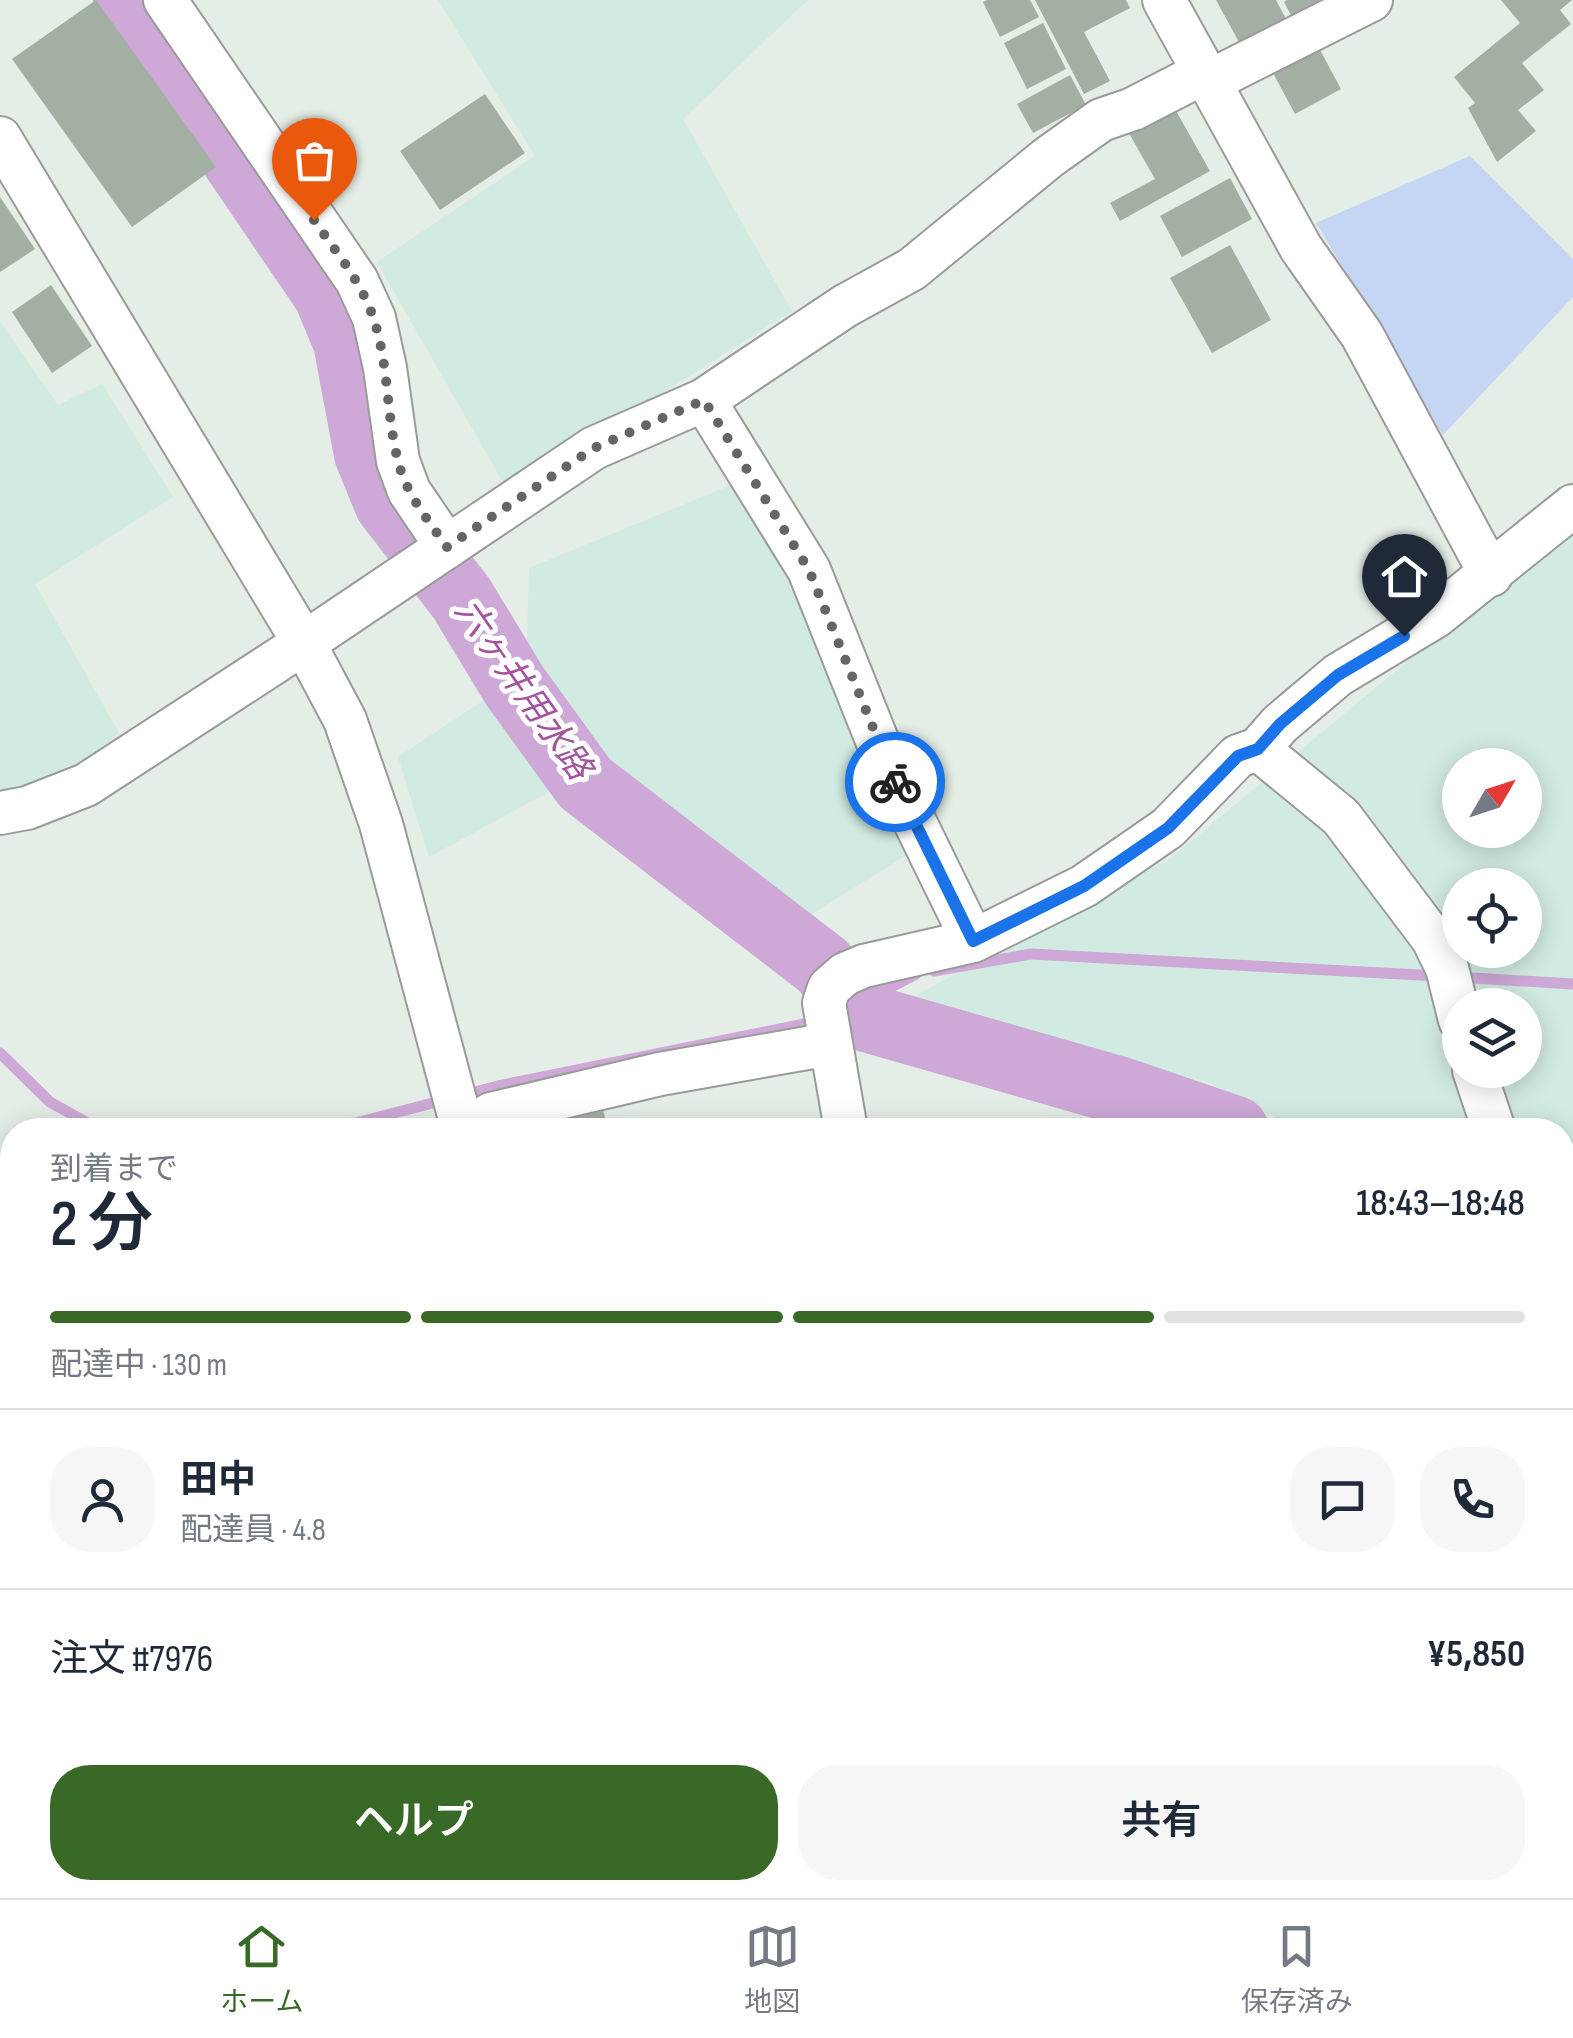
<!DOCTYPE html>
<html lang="ja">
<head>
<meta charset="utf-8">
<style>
	:root { --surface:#fff; --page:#f6f6f7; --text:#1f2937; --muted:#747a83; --line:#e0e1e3; --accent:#396927 }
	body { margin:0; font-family:"Sofia Sans Condensed","Noto Sans JP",sans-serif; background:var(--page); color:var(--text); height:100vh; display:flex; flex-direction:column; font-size:38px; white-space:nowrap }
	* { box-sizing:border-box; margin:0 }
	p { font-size:32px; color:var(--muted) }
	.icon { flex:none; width:55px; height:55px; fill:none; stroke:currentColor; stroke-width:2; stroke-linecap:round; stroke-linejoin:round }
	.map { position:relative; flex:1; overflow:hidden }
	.drawer { position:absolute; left:0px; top:1118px; width:1575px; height:782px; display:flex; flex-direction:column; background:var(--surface); border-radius:40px 40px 0 0; box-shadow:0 5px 25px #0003 }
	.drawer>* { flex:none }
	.needle { width:65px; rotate:51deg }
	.fabs { position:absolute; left:1442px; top:748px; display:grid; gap:20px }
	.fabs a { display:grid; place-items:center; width:100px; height:100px; border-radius:50%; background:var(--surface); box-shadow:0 5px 25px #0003; font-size:50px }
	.pin { position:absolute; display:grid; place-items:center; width:85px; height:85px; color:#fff; margin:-102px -42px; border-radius:50% 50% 50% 0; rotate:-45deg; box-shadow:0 0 10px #0007 }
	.pin .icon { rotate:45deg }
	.courier { position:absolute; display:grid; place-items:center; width:100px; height:100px; margin:-50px; border:8px solid #1a73e8; border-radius:50%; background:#fff; color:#222; box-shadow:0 2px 12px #0007 }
	.headline em { font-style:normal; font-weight:600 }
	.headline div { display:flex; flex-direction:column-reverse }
	.headline { display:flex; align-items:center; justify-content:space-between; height:170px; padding:0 50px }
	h1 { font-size:65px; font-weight:600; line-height:75px }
	.bar { display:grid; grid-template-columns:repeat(4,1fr); gap:15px 10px; align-content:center; height:120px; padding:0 50px }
	.bar i { height:12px; border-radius:8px; background:var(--line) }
	.bar .selected { background:var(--accent) }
	.bar p { grid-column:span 4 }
	.line { display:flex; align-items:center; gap:25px; padding:0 50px; border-top:2px solid var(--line) }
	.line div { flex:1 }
	.round { display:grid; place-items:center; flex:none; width:105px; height:105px; border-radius:40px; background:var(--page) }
	.action { display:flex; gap:20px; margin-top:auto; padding:20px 50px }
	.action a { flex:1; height:115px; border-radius:40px; background:var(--accent); color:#fff; font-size:40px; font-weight:600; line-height:115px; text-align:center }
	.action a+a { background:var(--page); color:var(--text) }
	.tabs { display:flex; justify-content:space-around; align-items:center; height:140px; border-top:2px solid var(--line); background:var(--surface); font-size:28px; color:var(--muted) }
	.tabs a { display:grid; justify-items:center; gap:5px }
	.tabs .selected { color:var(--accent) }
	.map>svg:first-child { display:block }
	.farmland { fill:#d1ebe2; fill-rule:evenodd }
	.park { fill:#c5d5f4 }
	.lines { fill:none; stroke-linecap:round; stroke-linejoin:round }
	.stream { stroke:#cea8d7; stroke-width:11 }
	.river { stroke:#cea8d7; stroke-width:68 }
	.building { fill:#a3afa3 }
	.minor-casing { stroke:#9a9a9a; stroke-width:46 }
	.major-casing { stroke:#0e892c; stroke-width:56 }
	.minor { stroke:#fff; stroke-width:42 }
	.major { stroke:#a4f3af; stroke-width:52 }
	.done { stroke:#636663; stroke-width:10; stroke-dasharray:0 18 }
	.route { stroke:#1a73e8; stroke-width:12 }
	.labels { text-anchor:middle; stroke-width:10; stroke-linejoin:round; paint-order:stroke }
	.water-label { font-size:35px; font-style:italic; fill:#a4539d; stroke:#fff }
</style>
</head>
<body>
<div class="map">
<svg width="1573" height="1898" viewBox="0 0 1573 1898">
	<rect width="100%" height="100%" fill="#e4ede6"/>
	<g class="farmland">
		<path d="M438,0H808L683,119L792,311L508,491L377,262L535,156Z"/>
		<path d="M0,322L58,405L102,384L173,497L35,584L119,733L64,781L0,790Z"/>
		<path d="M736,483L775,540L915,850L794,925L589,770L429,857L398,757L526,672L529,568Z"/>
		<path d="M1573,523V1284L1563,1277L1562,1130H1298L1210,1083L903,1002L1171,858ZM1460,765H1525V830H1460ZM1460,885H1525V950H1460ZM1460,1005H1525V1070H1460Z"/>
		<path d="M0,1340L12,1354V1638L0,1644Z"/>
	</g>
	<path class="park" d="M1470,156L1573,259V297L1443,435L1316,223Z"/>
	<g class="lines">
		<g class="stream">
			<path d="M934,971L1031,954L1439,976"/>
			<path d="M1457,977L1573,984"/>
			<path d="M854,1006L916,974"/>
			<path d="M837,1019L863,1017"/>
			<path d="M0,1053L50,1102L100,1130"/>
			<path d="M329,1130L498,1086L819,1021"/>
		</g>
		<g class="river">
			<path d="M127,0L327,294L347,342L368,454L388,503L462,599L514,685L585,783L823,966L863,1017L1121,1091L1235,1130"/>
			<path d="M1562,1312L1573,1320"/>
		</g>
	</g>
	<g class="building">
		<path d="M96,0L216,167L132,227L12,59Z"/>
		<path d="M987,0H1030L1039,17L1000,37L983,2Z"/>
		<path d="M1035,0H1126L1130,8L1084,32L1110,81L1084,94Z"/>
		<path d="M1216,0H1276L1286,19L1240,44Z"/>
		<path d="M1287,0H1336L1294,21L1284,2Z"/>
		<path d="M1501,0H1572L1560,10L1571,24L1522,63L1544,90L1518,110L1536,131L1497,162L1468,108L1475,103L1454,77L1520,23Z"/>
		<path d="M1043,23L1066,69L1027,89L1004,43Z"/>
		<path d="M1312,35L1341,89L1295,114L1266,60Z"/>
		<path d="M1070,75L1086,105L1033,133L1017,104Z"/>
		<path d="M485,94L525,153L440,210L400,151Z"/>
		<path d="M1171,102L1210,171L1120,221L1110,203L1155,179L1126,128Z"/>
		<path d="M1230,178L1252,219L1182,257L1160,216Z"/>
		<path d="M0,197L35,249L0,272Z"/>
		<path d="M1230,245L1271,320L1212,353L1170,278Z"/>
		<path d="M51,285L92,346L52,373L12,312Z"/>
		<path d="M600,1101L609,1130H532L529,1123Z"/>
		<path d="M263,1888H315L319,1892L311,1898H272Z"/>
		<path d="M373,1888H415L423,1898H361Z"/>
		<path d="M441,1888H467L454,1898H450Z"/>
		<path d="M502,1888H512L521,1898H489Z"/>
		<path d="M779,1888H823L810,1898H788Z"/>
		<path d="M836,1888H858L867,1898H824Z"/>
		<path d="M870,1888H932L920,1898H879Z"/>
		<path d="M1068,1888H1113L1121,1898H1055Z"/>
		<path d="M1126,1888H1180L1167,1898H1135Z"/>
		<path d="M1198,1888H1203L1212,1898H1185Z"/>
		<path d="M1220,1888H1296L1284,1898H1230Z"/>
		<path d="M1447,1888H1458L1467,1898H1435Z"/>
	</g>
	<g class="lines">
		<g class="minor-casing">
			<g id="minor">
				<path d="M165,0L357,281L374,318L385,368L398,461L409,491L447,547"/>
				<path d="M1164,0L1301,248L1362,335L1491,575"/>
				<path d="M1208,82L1371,0"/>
				<path d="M0,138L304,643L345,720L381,824L463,1130"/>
				<path d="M704,400L809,570L887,765L973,941"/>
				<path d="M1258,749L1341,817L1433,939L1447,968L1460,1020"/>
				<path d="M0,813L27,808L86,785L304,643L594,448L704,400L845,306L912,269L1049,157L1101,120L1133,109L1205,72"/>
				<path d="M1474,1070L1494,1130"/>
				<path d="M469,1130L491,1114L660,1074L830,1044"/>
				<path d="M846,1130L824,1003L829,988L845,974L864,966L973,941L1084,886L1168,828L1238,756L1258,749L1280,724L1338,675L1436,616L1573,506"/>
				<path d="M1562,1279L1573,1288"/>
				<path d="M1562,1472L1573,1479"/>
				<path d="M0,1660L12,1654"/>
				<path d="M1562,1760L1573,1771"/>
				<path d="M0,1767L12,1764"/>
				<path d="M197,1888L207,1898"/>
				<path d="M980,1888L989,1898"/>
				<path d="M1327,1888L1336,1898"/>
			</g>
		</g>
		<g class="major-casing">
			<g id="major">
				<path d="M0,1188L12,1202"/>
				<path d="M0,1267L12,1281"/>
				<path d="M558,1888L568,1898"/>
				<path d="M618,1888L628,1898"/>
			</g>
		</g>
		<use href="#minor" class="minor"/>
		<use href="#major" class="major"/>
	</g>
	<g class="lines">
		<path class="done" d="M314,220C335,251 361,281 373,317C389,364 386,414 398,461C406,494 428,520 447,547L594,448L704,400L809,570L895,782"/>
		<path class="route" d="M895,782L973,941L1084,886L1168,828L1238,756L1258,749L1280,724L1338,675L1404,636"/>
	</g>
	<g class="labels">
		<g class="water-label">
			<text transform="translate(524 689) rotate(55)" y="12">六ヶ井用水路</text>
		</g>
	</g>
</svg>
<div class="fabs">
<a><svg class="needle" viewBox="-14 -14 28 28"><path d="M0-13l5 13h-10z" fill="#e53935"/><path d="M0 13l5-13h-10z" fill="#747a83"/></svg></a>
<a><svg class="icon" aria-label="locate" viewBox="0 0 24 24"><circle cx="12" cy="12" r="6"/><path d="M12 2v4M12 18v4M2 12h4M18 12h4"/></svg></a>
<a><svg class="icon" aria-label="layers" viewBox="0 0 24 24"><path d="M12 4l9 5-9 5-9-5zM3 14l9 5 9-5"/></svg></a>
</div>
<div class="pin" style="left:314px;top:220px;background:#ea580c"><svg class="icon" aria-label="bag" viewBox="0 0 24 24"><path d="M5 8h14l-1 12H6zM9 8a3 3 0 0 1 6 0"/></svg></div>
<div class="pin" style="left:1404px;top:636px;background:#1f2937"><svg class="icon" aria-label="home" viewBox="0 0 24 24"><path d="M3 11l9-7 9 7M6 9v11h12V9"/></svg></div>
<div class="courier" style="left:895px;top:782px"><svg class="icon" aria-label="bike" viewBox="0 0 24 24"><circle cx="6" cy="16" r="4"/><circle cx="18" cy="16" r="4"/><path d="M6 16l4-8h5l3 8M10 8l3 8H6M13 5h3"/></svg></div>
<section class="drawer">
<div class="headline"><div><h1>2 分</h1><p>到着まで</p></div><em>18:43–18:48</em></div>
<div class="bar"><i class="selected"></i><i class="selected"></i><i class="selected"></i><i></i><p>配達中 · 130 m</p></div>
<div class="line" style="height:180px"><a class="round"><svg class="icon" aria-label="person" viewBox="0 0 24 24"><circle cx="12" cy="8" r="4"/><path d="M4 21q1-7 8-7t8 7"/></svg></a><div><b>田中</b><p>配達員 · 4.8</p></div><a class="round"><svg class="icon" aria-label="chat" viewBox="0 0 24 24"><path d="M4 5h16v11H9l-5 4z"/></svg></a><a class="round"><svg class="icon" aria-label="phone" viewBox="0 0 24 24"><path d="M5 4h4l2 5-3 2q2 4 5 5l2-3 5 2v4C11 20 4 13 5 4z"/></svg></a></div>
<div class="line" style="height:130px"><div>注文 #7976</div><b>¥5,850</b></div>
<div class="action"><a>ヘルプ</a><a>共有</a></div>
</section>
</div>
<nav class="tabs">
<a class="selected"><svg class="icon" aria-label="home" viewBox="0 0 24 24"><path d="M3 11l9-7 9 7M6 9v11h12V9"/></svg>ホーム</a>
<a><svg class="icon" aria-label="map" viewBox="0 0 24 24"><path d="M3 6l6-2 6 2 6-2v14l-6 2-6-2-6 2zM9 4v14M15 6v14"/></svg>地図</a>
<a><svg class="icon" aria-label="saved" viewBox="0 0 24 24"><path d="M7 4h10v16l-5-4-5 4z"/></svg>保存済み</a>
</nav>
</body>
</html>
